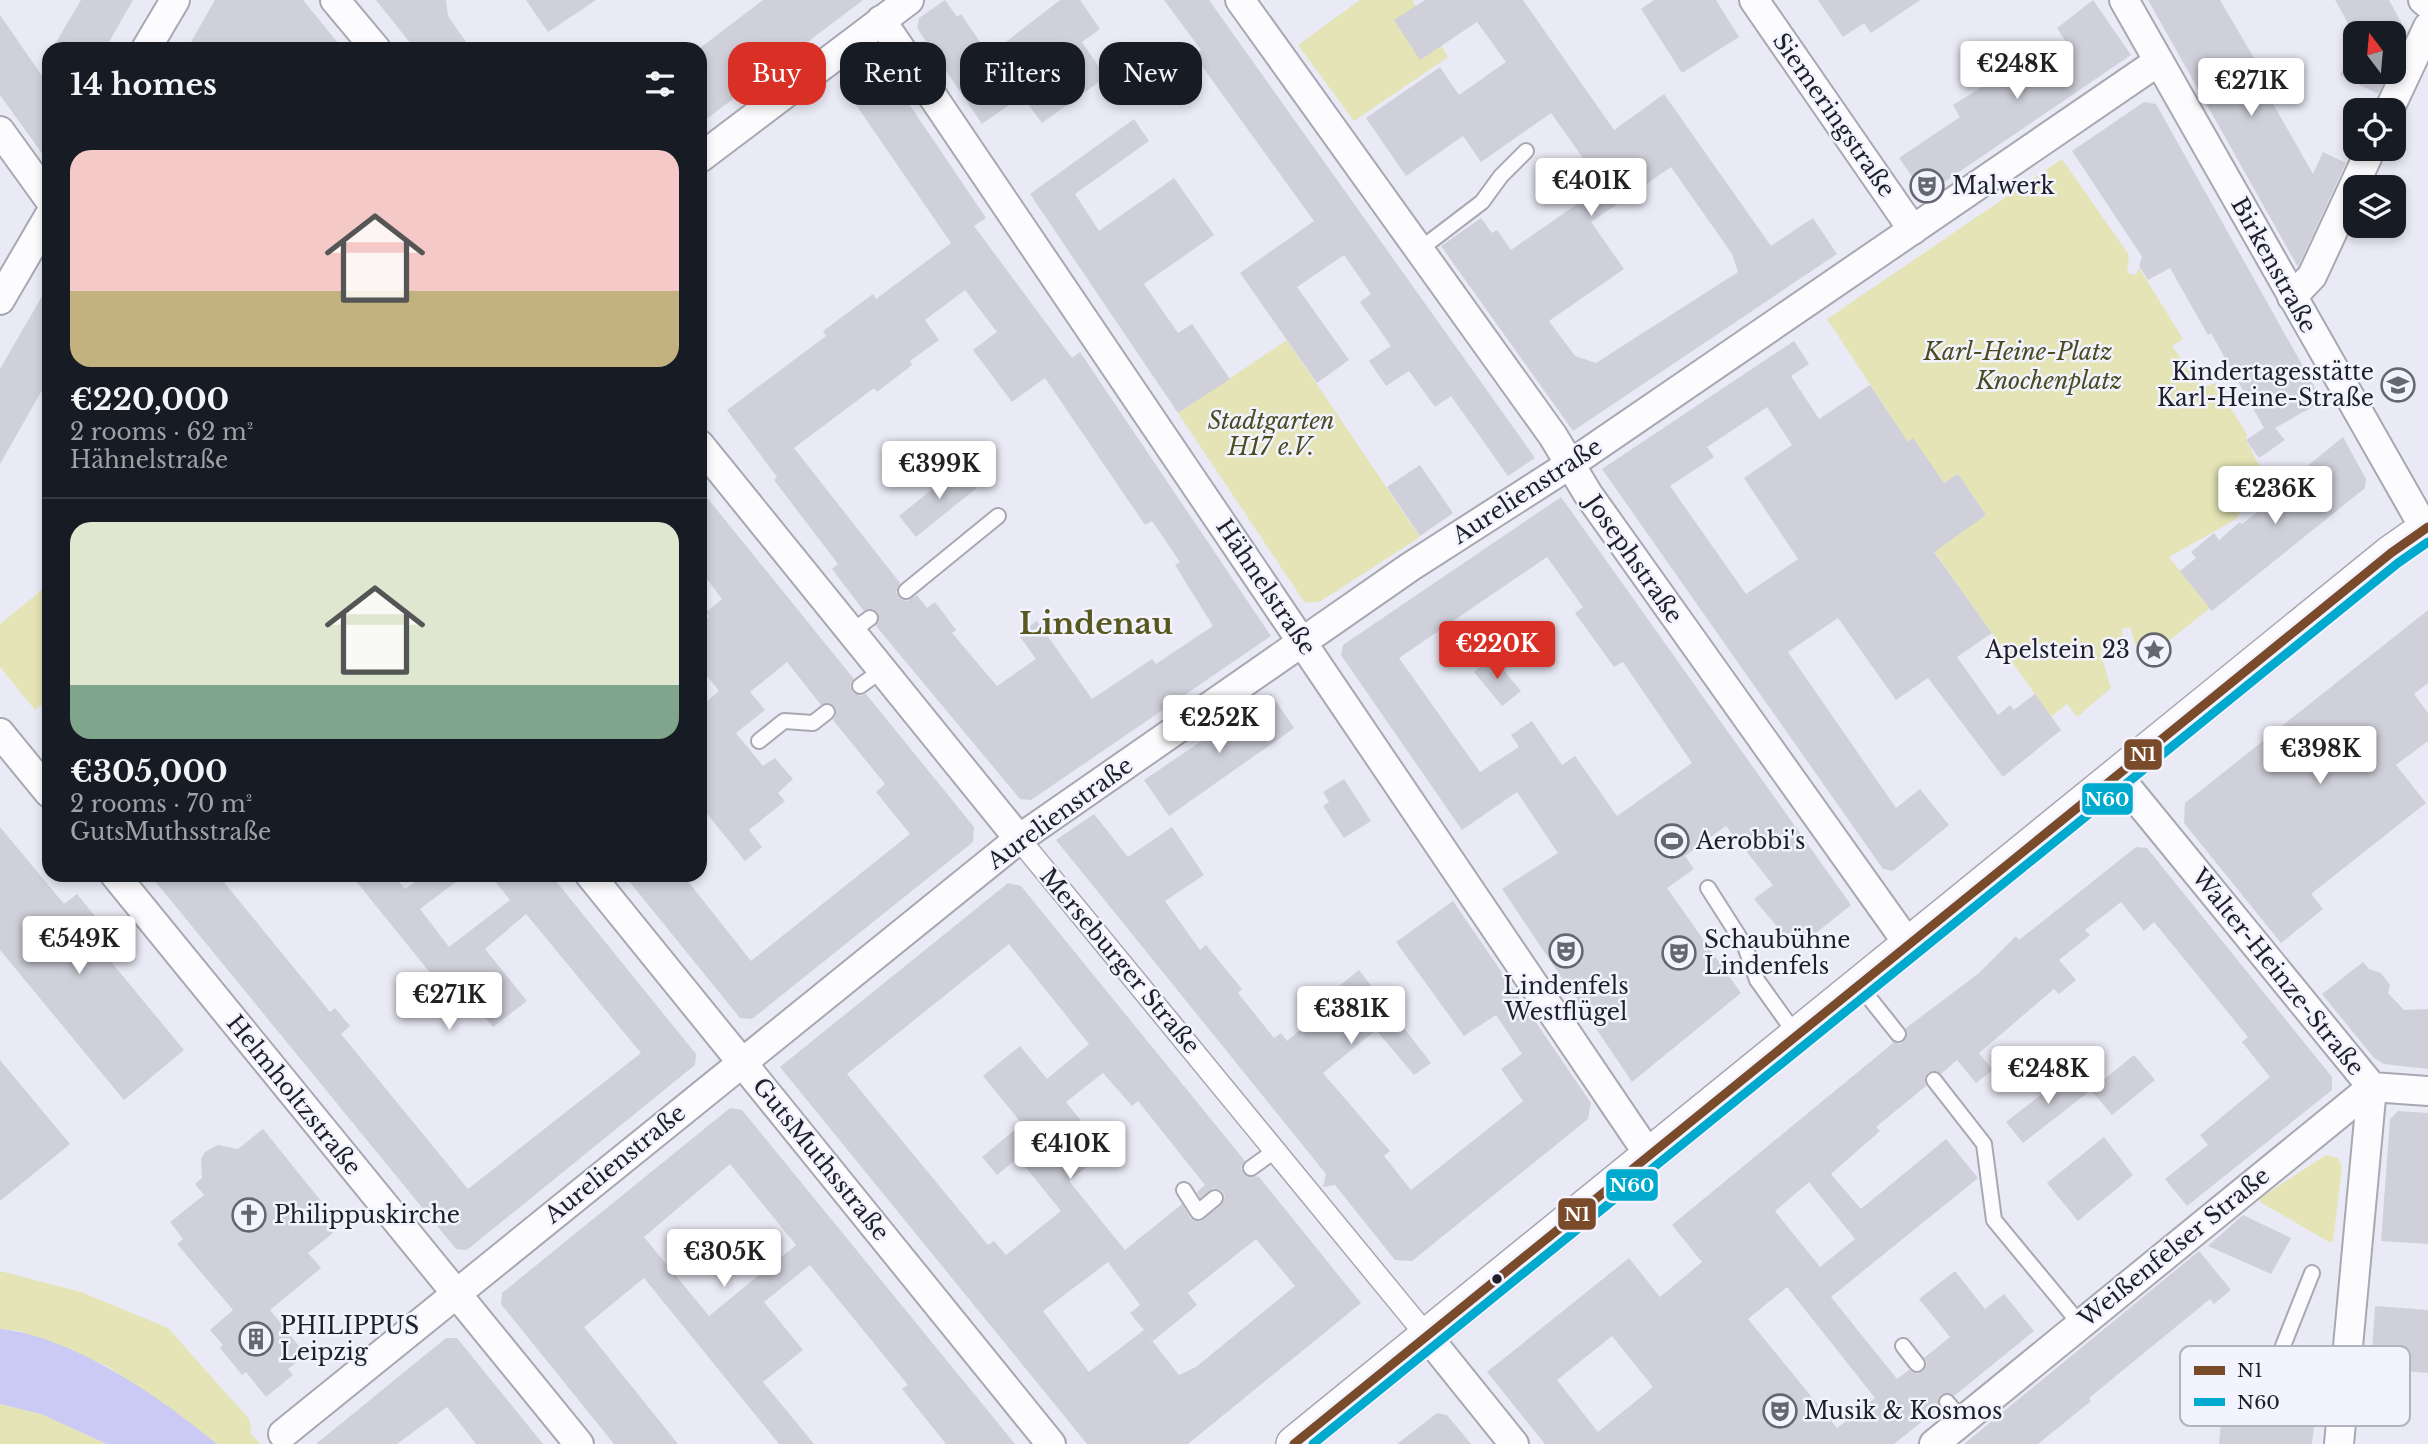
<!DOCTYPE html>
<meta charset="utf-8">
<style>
body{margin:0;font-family:"Libre Baskerville",serif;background:#242831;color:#f1f3f6;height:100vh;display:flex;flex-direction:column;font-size:26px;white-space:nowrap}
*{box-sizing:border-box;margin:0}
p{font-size:23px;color:#9ea1a6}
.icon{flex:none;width:38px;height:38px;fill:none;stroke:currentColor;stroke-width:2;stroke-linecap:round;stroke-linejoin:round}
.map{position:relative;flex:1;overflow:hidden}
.sheet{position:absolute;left:42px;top:42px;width:665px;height:840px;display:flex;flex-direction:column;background:#171b24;border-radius:21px;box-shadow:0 4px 10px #0003}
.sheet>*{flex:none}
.guide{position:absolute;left:728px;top:42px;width:665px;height:63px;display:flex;gap:14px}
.needle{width:46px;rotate:344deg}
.tools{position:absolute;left:2343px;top:21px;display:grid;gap:14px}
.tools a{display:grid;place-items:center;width:63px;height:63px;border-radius:14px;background:#171b24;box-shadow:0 4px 10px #0003;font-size:35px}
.price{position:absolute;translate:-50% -60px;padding:0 16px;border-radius:7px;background:#fff;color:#222;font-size:23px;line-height:46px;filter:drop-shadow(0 2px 4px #0008)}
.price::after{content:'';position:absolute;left:50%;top:42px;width:21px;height:16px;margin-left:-10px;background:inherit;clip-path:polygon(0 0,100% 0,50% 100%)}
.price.selected{background:#d93025;color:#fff}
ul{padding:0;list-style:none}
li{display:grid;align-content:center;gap:14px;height:371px;padding:0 28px}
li+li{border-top:2px solid #363941}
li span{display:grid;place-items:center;height:217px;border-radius:21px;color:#555}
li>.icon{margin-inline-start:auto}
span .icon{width:126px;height:126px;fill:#fffc;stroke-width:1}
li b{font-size:30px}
h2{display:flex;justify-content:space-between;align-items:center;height:84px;padding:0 28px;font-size:30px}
.tag{padding:0 24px;border-radius:21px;background:#171b24;box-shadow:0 4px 10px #0003;font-size:24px;line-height:63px}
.tag.selected{background:#d93025;color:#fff}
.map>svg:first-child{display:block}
.green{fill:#e4e4b6}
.water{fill:#cacaf4}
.building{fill:#d0d0db;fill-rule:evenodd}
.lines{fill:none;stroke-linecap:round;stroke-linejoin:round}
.service-casing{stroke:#a7a8b2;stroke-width:18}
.pedestrian-casing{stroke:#a7a8b2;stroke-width:24}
.minor-casing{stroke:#a7a8b2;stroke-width:32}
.tertiary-casing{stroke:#a7a8b2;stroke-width:38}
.service{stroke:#fcfcfe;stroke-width:14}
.pedestrian{stroke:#fcfcfe;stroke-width:21}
.minor{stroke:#fcfcfe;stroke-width:28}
.tertiary{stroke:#fcfcfe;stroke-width:35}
.bus-1-casing{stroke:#f2f3ff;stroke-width:14}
.bus-2-casing{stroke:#f2f3ff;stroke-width:14}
.bus-1{stroke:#7a4b2a;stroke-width:9}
.bus-2{stroke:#00a9ce;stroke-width:9}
.bus-dot{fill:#1f1f29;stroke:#f2f3ff;stroke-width:2.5}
.labels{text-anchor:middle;stroke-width:5;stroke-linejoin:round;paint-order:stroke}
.street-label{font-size:23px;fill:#1f1f29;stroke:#f2f3ff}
.poi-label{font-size:23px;fill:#1f1f29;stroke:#f2f3ff;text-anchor:start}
.park-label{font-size:23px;font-style:italic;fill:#4b4b20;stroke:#f2f3ff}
.district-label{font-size:30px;font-weight:bold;fill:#58571c;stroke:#f2f3ff}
.key{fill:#f2f3ff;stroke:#b3b3bf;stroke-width:2}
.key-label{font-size:19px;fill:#1f1f29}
.line-badge{stroke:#f2f3ff;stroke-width:2.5}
.badge-label{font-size:19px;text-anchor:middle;font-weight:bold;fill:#fff}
</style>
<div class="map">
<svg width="2428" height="1444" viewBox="0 0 2428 1444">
<rect width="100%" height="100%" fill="#eaeaf6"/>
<path class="green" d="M1360,0H1412L1448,57L1354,121L1298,45Z
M2062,159L2129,255L2127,273L2135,275L2139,268L2183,339L2172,346L2202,388L2215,383L2247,434L2246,440L2263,473L2236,519L2169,557L2210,608L2171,639L2137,649L2130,627L2121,629L2125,645L2100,651L2111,688L2077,717L2067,704L2051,717L1934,551L1986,515L1958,474L1939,486L1913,439L1886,456L1891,416L1827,319Z
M1287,340L1420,537L1321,601L1305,603L1178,413Z
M49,584V699L35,710L0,667V624Z
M2326,1155L2338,1158L2342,1167L2333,1241L2329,1242L2260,1202V1198Z
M0,1271L81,1292L168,1328L250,1420L251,1434L261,1444H217L107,1366L19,1331L0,1329Z
M0,1404L41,1414L107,1444H0Z"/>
<path class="water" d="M0,1329C72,1336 162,1398 217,1444H107L41,1414L0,1404Z"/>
<path class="building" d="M81,0H133L105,49H52Z
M215,0H303L343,49H187Z
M376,0H446L448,16L471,49H415Z
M526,0H596L548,32Z
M763,0H863L700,124V48Z
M945,0L957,17L961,14L989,55L1060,0H1080L1100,29L1082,42L1106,77L1042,123L1022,96L982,124L917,28L919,18Z
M1164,0H1209L1535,458L1508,476L1451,396L1435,407L1409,371L1386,386L1369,361L1391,346L1360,302L1371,294L1344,255L1297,287L1349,360L1317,383L1240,273L1314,221L1194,55L1201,50Z
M1425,0H1523L1614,130L1664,94L1771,246L1813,218L1837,254L1573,431L1441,246L1481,218L1492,233L1497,230L1511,250L1603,186L1551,113L1481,162L1463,136L1406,176L1366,118L1440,67L1459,95L1506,62L1477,22L1420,60L1394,20ZM1671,167L1732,254L1738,272L1596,363L1575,356L1549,321L1624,269L1591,222Z
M1654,0H1716L1739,37L1682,73L1641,9Z
M1818,0H1920L1871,33L1864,23L1843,37Z
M2093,0L2131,55L1931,191L1921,189L1899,158L1960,117L1953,105L2006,72L2019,92L2066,61L2060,51L2068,45L2057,28Z
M2148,0H2220L2261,70L2271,64L2284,86L2268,95L2313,174L2323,152L2346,163L2298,267Z
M2335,0H2389L2407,33L2394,60V33H2356V37Z
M0,15L49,86V163L0,95Z
M2356,43V72H2389L2378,94L2340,75Z
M878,58L986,218L974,226L1072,358L1080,352L1271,636L1031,800L1020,799L876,626L878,613L873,609L864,611L832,569L838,564L774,480L777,477L727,410L826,336L823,331L873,294L876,299L951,243L841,83ZM965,290L997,332L973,350L1012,402L1045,378L1145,525L1152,521L1180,562L1175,565L1213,626L1156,664L1152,659L1092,699L1037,621L1018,634L1036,659L997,686L952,633L956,630L935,602L927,608L917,595L907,601L899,598L896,592L900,583L794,448L874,388L877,392L912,365L910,361L939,340L925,320Z
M2144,102L2156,104L2319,395L2314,399L2316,405L2275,428L2285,440L2259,458L2246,440L2264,428L2211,333L2208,335L2170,268L2148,280L2139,266L2142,257L2137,249L2072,151Z
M1134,119L1149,141L1075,194L1099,231L1174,178L1214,235L1144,284L1178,333L1192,324L1230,379L1178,413L1030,194Z
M49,284V378L0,464V369Z
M1794,341L1809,364L1791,376L1819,419L1870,385L1908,442L1913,438L1944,483L1958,474L1986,515L1934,552L1992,633L1957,657L1998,715L2010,705L2014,710L2035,694L2061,730L2003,777L1928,678L1896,700L1838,618L1788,652L1896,808L1920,789L1949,825L1893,871L1883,869L1602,469ZM1767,407L1792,445L1744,478L1798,559L1746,594L1670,486L1714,457L1707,447Z
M2343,437L2366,479L2365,488L2212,611L2180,571L2196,558L2191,552L2214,533L2219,540L2240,522L2242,524L2297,481L2294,477Z
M962,465L979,486L916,537L899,516Z
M1420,465L1453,513L1420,536L1387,487Z
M700,489L854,679L850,686L853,692L860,696L866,694L974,827L973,842L752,1019L740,1018L624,875H683L751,961L910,834L876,792L885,784L833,720L836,715L835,707L830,703L821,705L787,662L750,692L765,710L736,733L763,766L775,758L793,779L778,793L785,801L749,830L762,847L745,861L700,805V707L719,691L700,667V624L709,617L706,612L722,599L700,570Z
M1561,497L1851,905L1796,949L1754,899L1773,885L1726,826L1685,856L1694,869L1667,888L1741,993L1632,1082L1502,889L1558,853L1517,792L1462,830L1341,655L1343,645ZM1547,557L1583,607L1575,613L1614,667L1623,662L1692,763L1617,816L1575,756L1562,765L1532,721L1511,735L1519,747L1480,772L1399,658Z
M2428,610V683L2414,694L2428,713V741L2396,765L2426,803L2311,894L2323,909L2281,943L2184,823L2185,803Z
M1492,656L1521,691L1502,706L1474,672Z
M1271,694L1294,728L1169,816L1144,780Z
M1344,779L1371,821L1344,838L1323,806L1329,802L1323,792Z
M1094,814L1128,857L1172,827L1204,875L1165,901L1200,950L1206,945L1242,989L1238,993L1274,1038L1281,1033L1287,1041L1322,1011L1317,1004L1359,970L1431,1063L1414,1075L1376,1030L1323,1073L1390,1151L1384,1156L1411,1190L1523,1101L1501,1069L1522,1054L1496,1015L1464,1036L1396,942L1453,901L1591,1103L1588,1119L1412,1261L1395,1260L1335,1185L1323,1187L1326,1174L1056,840Z
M0,827L64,904L77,894L124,952L112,963L184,1050L124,1100L0,950Z
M2136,847L2147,848L2332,1077V1090L2187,1206L2165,1179L2208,1145L2200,1135L2270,1077L2242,1042L2248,1037L2154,922L2144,931L2121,902L2085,930L2090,935L2059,960L2076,980L2059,994L2054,989L1979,1053L1993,1070L1976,1083L1957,1060L1941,1074L1929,1072L1925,1077L1926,1086L1876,1127L1880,1131L1831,1174L1861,1209L1946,1139L1978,1178L1831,1297L1897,1379L1909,1370L1918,1374L1923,1371L1927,1363L1924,1358L1950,1337L1919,1299L1955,1271L1985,1309L2004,1294L2034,1331L1954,1396L1941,1394L1938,1399L1939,1408L1894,1444H1545L1487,1372L1629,1258L1660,1297L1702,1262L1672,1225L1870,1062L1893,1043L1891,1040L1899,1044L1904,1041L1906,1028L1979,973L2016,936L2019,940ZM1809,1182L1855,1239L1820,1267L1775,1211ZM1787,1287L1875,1398L1837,1428L1748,1319ZM1612,1336L1653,1387L1598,1432L1557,1380Z
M150,875H218L330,1012L335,1008L350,1026L341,1034L468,1189L641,1053L526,914L485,949L527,1001L493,1027L451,976L440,985L351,875H393L405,889L425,875H465L420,909L449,947L510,900L490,875H551L696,1054L695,1065L467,1250L456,1249Z
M1008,883L1021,886L1245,1161L1241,1168L1244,1174L1259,1177L1361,1303L1188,1444H1087L780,1067ZM1009,944L1089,1044L1047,1079L1020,1046L983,1076L1022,1124L982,1157L997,1175L1018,1158L1061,1211L1006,1255L994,1241L988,1245L847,1074ZM1103,1073L1132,1106L1138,1101L1205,1185L1197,1192L1200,1198L1214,1188L1222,1191L1225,1197L1221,1205L1200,1221L1190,1218L1182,1204L1125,1250L1069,1181L1106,1152L1066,1102ZM1256,1239L1295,1286L1196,1367L1179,1375L1146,1333L1153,1341L1197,1305L1188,1293ZM1108,1262L1140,1305L1130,1313L1144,1330L1089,1372L1043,1311Z
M2363,962L2369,969L2381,973L2390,985L2388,993L2404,1010L2428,1009V1069L2384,1064L2374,1058L2322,994Z
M2134,1055L2155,1080L2112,1115L2091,1090Z
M0,1060L70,1144L0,1201Z
M2074,1069L2091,1090L2023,1143L2006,1122Z
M730,1108L742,1110L1015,1444H946L902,1389L908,1385L810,1265L764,1302L803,1350L763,1382L814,1444H779L644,1278L584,1327L678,1444H614L501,1304L502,1293ZM730,1164L796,1245L709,1316L644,1237Z
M2398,1111L2428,1113V1244L2381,1241L2390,1119Z
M263,1129L321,1201L312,1208L333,1233L308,1253L321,1268L270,1310L306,1355L288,1369L293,1375L266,1397L246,1372L242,1375L220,1348L223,1345L210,1330L233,1310L177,1244L183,1239L170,1222L204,1195L195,1184L202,1178L201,1159L205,1152L218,1145L238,1149Z
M2104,1137L2133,1175L2078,1221L2047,1183Z
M2243,1215L2291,1238L2271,1274L2208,1246Z
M2199,1251L2231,1290L2214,1304L2210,1299L2089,1398L2091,1401L2038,1444H1964Z
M2375,1306L2428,1310V1373L2371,1368Z
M446,1338H457L543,1444H476L447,1407L397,1444H316Z
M2253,1402L2316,1407L2312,1444H2219L2221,1421L2249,1423Z
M1437,1413L1447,1415L1471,1444H1397Z"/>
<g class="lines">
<defs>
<path id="service" d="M1419,250L1482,202L1501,176L1526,151
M906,591L998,516
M851,632L870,618
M860,686L882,670
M759,741L784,721L813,723L827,712
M1708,888L1745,946L1757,980L1797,1036
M1859,985L1898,1034
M1934,1080L1984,1144L1994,1220L2080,1324
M1251,1168L1276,1150
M1184,1190L1198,1212L1215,1198
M2312,1273L2281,1351L2285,1355L2346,1359
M1903,1346L1917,1364
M1947,1402L1963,1421"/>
<path id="pedestrian" d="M1019,839L1427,1336"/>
<path id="minor" d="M335,0L376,49
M1240,0L1553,436L1588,494L1909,945
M1754,0L1913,230
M2124,0L2425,529
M2423,0L2428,4
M881,20L1649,1155
M146,49L175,0
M2389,110L2428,27
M0,131L49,199
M700,158L909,0
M2292,297L2312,276L2371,149
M0,300L49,216
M700,445L1019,839
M0,733L49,793
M2117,775L2372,1087L2339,1444
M115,875L579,1444
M590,875L1051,1444
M1427,1336L1514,1444
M283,1434L1019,839L1410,567L1569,465L2159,61
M1934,1444L2372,1087L2428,1091"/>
<path id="tertiary" d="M1294,1444L2391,553L2428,527"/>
</defs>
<use href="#service" class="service-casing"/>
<use href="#pedestrian" class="pedestrian-casing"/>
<use href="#minor" class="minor-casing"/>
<use href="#tertiary" class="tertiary-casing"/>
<use href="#service" class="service"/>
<use href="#pedestrian" class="pedestrian"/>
<use href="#minor" class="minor"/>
<use href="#tertiary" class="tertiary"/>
<defs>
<path id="bus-1" d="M1294,1444L2391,553L2428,527"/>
<path id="bus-2" d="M1313,1444L2398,563L2428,542"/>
</defs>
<use href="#bus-1" class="bus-1-casing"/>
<use href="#bus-2" class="bus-2-casing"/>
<use href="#bus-1" class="bus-1"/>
<use href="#bus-2" class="bus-2"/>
</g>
<defs>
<symbol id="theatre-ring" viewBox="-11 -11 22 22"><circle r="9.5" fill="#f2f3ff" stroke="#666671" stroke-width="1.5"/><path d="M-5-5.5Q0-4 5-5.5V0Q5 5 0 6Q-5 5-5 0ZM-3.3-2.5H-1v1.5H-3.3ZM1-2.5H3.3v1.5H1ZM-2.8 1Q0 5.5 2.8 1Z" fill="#666671"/></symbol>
<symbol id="school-ring" viewBox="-11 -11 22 22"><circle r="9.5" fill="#f2f3ff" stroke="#666671" stroke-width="1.5"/><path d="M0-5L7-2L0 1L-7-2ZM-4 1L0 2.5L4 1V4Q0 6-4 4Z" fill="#666671"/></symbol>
<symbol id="sight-ring" viewBox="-11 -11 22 22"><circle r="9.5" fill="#f2f3ff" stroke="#666671" stroke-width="1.5"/><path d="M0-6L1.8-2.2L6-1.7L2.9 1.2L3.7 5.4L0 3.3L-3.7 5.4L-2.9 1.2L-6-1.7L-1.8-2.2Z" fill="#666671"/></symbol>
<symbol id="stadium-ring" viewBox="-11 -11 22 22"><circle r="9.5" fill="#f2f3ff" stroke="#666671" stroke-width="1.5"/><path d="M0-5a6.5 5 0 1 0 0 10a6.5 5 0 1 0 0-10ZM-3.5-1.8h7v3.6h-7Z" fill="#666671"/></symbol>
<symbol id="church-ring" viewBox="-11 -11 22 22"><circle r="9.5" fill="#f2f3ff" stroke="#666671" stroke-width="1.5"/><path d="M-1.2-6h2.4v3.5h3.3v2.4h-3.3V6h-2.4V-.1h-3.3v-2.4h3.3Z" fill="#666671"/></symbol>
<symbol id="building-ring" viewBox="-11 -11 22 22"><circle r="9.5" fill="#f2f3ff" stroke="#666671" stroke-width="1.5"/><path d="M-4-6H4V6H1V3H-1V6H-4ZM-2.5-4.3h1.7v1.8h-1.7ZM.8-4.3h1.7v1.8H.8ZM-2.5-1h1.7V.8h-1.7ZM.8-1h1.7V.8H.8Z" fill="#666671"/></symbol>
</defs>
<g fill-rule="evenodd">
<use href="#theatre-ring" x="1908" y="167" width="38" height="38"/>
<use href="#school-ring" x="2379" y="366" width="38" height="38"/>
<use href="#sight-ring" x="2135" y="631" width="38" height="38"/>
<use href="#stadium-ring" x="1653" y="822" width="38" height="38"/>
<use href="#theatre-ring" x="1547" y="932" width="38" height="38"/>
<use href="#theatre-ring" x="1660" y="934" width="38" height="38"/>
<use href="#church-ring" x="230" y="1196" width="38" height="38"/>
<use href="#building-ring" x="237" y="1320" width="38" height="38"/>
<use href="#theatre-ring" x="1761" y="1392" width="38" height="38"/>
</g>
<circle class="bus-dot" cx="1497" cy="1279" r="6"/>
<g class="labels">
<g class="street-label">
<text transform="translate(1834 115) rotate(55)" y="8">Siemeringstraße</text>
<text transform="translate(2274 265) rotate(61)" y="8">Birkenstraße</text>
<text transform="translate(1527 491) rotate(-33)" y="8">Aurelienstraße</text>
<text transform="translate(1634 559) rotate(55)" y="8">Josephstraße</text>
<text transform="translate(1266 587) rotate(56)" y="8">Hähnelstraße</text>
<text transform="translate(1060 813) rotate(-36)" y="8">Aurelienstraße</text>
<text transform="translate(1120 961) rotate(50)" y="8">Merseburger Straße</text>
<text transform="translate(2278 972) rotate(51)" y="8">Walter-Heinze-Straße</text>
<text transform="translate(294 1095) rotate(51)" y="8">Helmholtzstraße</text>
<text transform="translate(821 1159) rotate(51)" y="8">GutsMuthsstraße</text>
<text transform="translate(615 1164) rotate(-39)" y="8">Aurelienstraße</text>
<text transform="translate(2174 1247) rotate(-39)" y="8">Weißenfelser Straße</text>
</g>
<g class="poi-label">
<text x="1952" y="194">Malwerk</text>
<text x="2374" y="380" text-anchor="end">Kindertagesstätte<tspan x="2374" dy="26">Karl-Heine-Straße</tspan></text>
<text x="2130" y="658" text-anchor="end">Apelstein 23</text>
<text x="1696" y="849">Aerobbi's</text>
<text x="1704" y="948">Schaubühne<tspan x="1704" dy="26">Lindenfels</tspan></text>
<text x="1566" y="994" text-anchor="middle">Lindenfels<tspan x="1566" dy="26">Westflügel</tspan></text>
<text x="274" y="1223">Philippuskirche</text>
<text x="280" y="1334">PHILIPPUS<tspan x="280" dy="26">Leipzig</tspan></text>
<text x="1804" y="1419">Musik &amp; Kosmos</text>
</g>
<g class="park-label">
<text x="2018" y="360">Karl-Heine-Platz</text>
<text x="2049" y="389">Knochenplatz</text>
<text x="1271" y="429">Stadtgarten<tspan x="1271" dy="26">H17 e.V.</tspan></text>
</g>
<g class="district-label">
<text x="1096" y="634">Lindenau</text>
</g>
</g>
<rect x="2180" y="1346" width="230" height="80" rx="10" class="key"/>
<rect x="2194" y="1366" width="31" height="9" fill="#7a4b2a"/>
<rect x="2194" y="1398" width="31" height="8" fill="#00a9ce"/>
<g class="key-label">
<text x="2237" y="1377">N1</text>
<text x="2237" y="1409">N60</text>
</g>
<g class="line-badge">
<rect x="2123" y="738" width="40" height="33" rx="7" fill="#7a4b2a"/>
<rect x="2081" y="782" width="53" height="34" rx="7" fill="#00a9ce"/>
<rect x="1605" y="1168" width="54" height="34" rx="7" fill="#00a9ce"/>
<rect x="1557" y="1197" width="40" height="34" rx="7" fill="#7a4b2a"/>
</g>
<g class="badge-label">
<text x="2143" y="761">N1</text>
<text x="2107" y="806">N60</text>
<text x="1632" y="1192">N60</text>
<text x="1577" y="1221">N1</text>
</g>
</svg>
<div class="tools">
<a><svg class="needle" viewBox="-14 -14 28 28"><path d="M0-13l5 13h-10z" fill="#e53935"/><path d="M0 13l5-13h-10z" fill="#9ea1a6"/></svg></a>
<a><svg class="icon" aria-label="locate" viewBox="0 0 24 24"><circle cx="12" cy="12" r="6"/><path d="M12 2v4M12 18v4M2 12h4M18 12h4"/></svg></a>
<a><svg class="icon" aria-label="layers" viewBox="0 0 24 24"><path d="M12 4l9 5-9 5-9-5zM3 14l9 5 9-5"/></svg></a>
</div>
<b class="price" style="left:2017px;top:101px">€248K</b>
<b class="price" style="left:2251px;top:118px">€271K</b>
<b class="price" style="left:1591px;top:218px">€401K</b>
<b class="price" style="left:939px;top:501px">€399K</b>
<b class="price" style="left:2275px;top:526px">€236K</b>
<b class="price selected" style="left:1497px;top:681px">€220K</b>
<b class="price" style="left:1219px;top:755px">€252K</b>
<b class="price" style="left:2320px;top:786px">€398K</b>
<b class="price" style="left:79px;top:976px">€549K</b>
<b class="price" style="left:449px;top:1032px">€271K</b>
<b class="price" style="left:1351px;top:1046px">€381K</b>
<b class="price" style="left:2048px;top:1106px">€248K</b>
<b class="price" style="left:1070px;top:1181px">€410K</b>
<b class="price" style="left:724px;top:1289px">€305K</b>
<div class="guide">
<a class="tag selected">Buy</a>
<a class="tag">Rent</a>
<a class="tag">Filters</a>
<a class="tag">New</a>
</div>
<section class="sheet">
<h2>14 homes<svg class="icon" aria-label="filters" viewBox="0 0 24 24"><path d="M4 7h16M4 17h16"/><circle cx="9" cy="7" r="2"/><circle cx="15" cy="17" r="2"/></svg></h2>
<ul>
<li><span style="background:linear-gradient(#f6c9c9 65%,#c2b280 0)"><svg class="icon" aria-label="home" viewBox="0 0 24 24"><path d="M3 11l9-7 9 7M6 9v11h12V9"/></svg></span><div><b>€220,000</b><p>2 rooms · 62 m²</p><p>Hähnelstraße</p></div></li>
<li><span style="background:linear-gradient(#dfe7d0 75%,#7fa58c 0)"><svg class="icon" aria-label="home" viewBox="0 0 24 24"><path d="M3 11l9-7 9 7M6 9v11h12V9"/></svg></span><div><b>€305,000</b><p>2 rooms · 70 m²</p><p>GutsMuthsstraße</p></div></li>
</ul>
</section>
</div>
